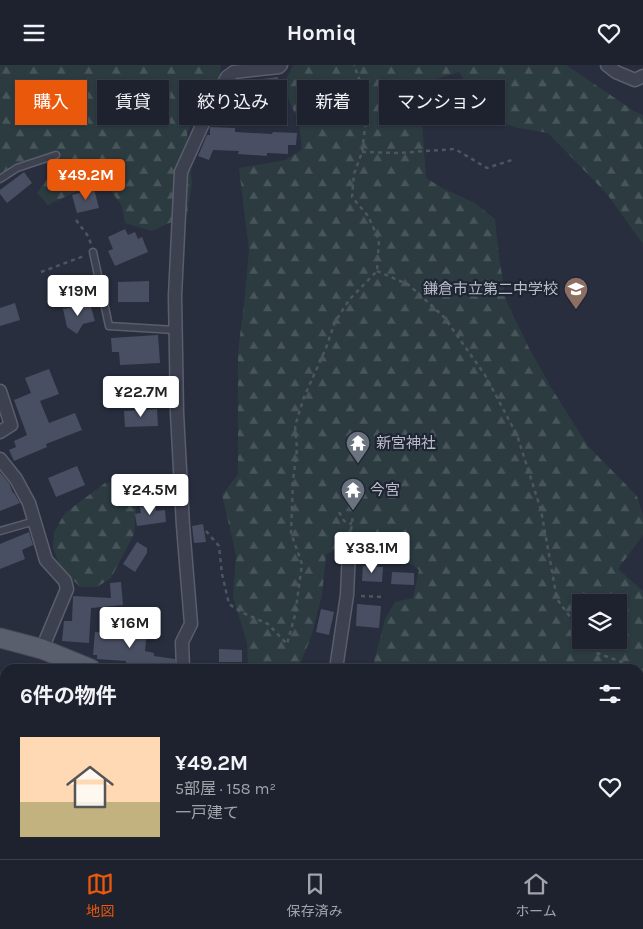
<!DOCTYPE html>
<html lang="ja">
<meta charset="utf-8">
<style>
body{margin:0;font-family:Karla,"Noto Sans JP",sans-serif;background:#262a36;color:#f1f3f6;height:100vh;display:flex;flex-direction:column;font-size:19px;white-space:nowrap}
*{box-sizing:border-box;margin:0}
p{font-size:16px;color:#a1a4aa}
.icon{flex:none;width:28px;height:28px;fill:none;stroke:currentColor;stroke-width:2;stroke-linecap:round;stroke-linejoin:round}
.map{position:relative;flex:1;overflow:hidden}
.sheet{position:absolute;left:0px;top:599px;width:644px;height:196px;display:flex;flex-direction:column;background:#1e222e;border-radius:15px 15px 0 0;box-shadow:0 1px 4px #0004,0 0 0 1px #3c3f4a}
.sheet>*{flex:none}
.hud{position:absolute;left:15px;top:15px;width:614px;height:45px;display:flex;gap:10px}
.buttons{position:absolute;left:572px;top:529px;display:grid;gap:10px}
.buttons a{display:grid;place-items:center;width:55px;height:55px;border-radius:0px;background:#1e222e;box-shadow:0 1px 4px #0004,0 0 0 1px #3c3f4a;font-size:25px}
.price{position:absolute;translate:-50% -42px;padding:0 11px;border-radius:5px;background:#fff;color:#222;font-size:16px;line-height:32px;filter:drop-shadow(0 1px 2px #0008)}
.price::after{content:'';position:absolute;left:50%;top:30px;width:15px;height:11px;margin-left:-8px;background:inherit;clip-path:polygon(0 0,100% 0,50% 100%)}
.price.on{background:#ea580c;color:#fff}
ul{padding:0;list-style:none}
li{display:flex;align-items:center;gap:15px;height:125px;padding:0 20px}
li span{display:grid;place-items:center;flex:none;width:140px;height:100px;border-radius:0px;color:#555}
li>.icon{margin-inline-start:auto}
span .icon{width:60px;height:60px;fill:#fffc;stroke-width:1}
li b{font-size:21px}
h2{display:flex;justify-content:space-between;align-items:center;height:60px;padding:0 20px;font-size:21px}
.tag{padding:0 18px;border-radius:0px;background:#1e222e;box-shadow:0 1px 4px #0004,0 0 0 1px #3c3f4a;font-size:18px;line-height:45px}
.tag.on{background:#ea580c;color:#fff}
header{display:flex;justify-content:space-between;align-items:center;height:65px;padding:0 20px;background:#1e222e;font-size:22px;font-weight:700}
.dock{display:flex;justify-content:space-around;align-items:center;height:70px;border-top:1px solid #3c3f4a;background:#1e222e;font-size:14px;color:#a1a4aa}
.dock a{display:grid;justify-items:center;gap:2px}
.dock .on{color:#ea580c}
.map>svg:first-child{display:block}
.forest{fill:url(#forest-firs);fill-rule:evenodd}
.building{fill:#494f62}
.lines{fill:none;stroke-linecap:round;stroke-linejoin:round}
.service-casing{stroke:#5a5e6c;stroke-width:9}
.minor-casing{stroke:#5a5e6c;stroke-width:15}
.primary-casing{stroke:#454958;stroke-width:21}
.path{stroke:#4a585e;stroke-width:2.5;stroke-dasharray:4 4;stroke-linecap:butt}
.service{stroke:#3c404f;stroke-width:6}
.minor{stroke:#3c404f;stroke-width:12}
.primary{stroke:#5a5f6e;stroke-width:19}
.tree{fill:#506863}
.labels{text-anchor:middle;stroke-width:4.5;stroke-linejoin:round;paint-order:stroke}
.poi-label{font-size:15px;fill:#b8bcc9;stroke:#202534;text-anchor:start}
</style>
<header><svg class="icon" aria-label="menu" viewBox="0 0 24 24"><path d="M4 6h16M4 12h16M4 18h16"/></svg>Homiq<svg class="icon" aria-label="heart" viewBox="0 0 24 24"><path d="M12 20l-8-8c-3-5 5-10 8-4 3-6 11-1 8 4z"/></svg></header>
<div class="map">
<svg width="643" height="794" viewBox="0 0 643 794">
<defs>
<pattern id="forest-firs" width="22" height="20" patternUnits="userSpaceOnUse" patternTransform="scale(1.25)"><rect width="22" height="20" fill="#2b3b40"/><path d="M5 1l3.5 6h-7zM16 11l3.5 6h-7z" fill="#48555a"/></pattern>
</defs>
<rect width="100%" height="100%" fill="#282e3e"/>
<path class="forest" d="M0,0H221L219,14L187,68L192,118L187,150L152,166L125,158L122,141L106,119L86,122L48,140L37,128L54,104L36,92L13,110L0,114Z
M293,0H566L634,46L643,50V179L607,129L548,68L518,63L487,53L459,7L425,17L421,43L426,113L444,124L475,138L495,154L499,192L506,235L529,283L552,324L588,381L637,431L643,450V470L618,504L643,526V662L639,653V604H381L373,601L385,554L395,537L413,533L419,505L413,500L380,491L369,480H343L326,490L322,530L311,572L298,604H248L247,578L233,532L236,490L222,430L238,409V287L245,231L249,185L239,103L285,95L302,85L299,58L283,21ZM581,538H619V575H581Z
M120,416L132,421L137,434L134,469L111,513L97,522H80L60,502L53,483L54,467L65,448L105,418Z
M0,626L5,627V790H135V794H0Z
M299,790H581V794H298Z"/>
<path class="building" d="M278,12L279,27L248,31L247,39L230,36L234,17L254,20V15Z
M210,62L235,63V67L272,69L273,67L297,68L296,80H288V89L267,88V91L238,89L239,86L213,85L209,95L198,91L207,70H210Z
M24,107L32,118L7,138L0,129V125Z
M94,124L99,143L77,148L72,130Z
M125,164L128,170L135,167L138,174L142,172L148,187L115,201L108,186L113,184L108,172Z
M149,216V237H118V217Z
M15,238L20,255L0,261V243Z
M90,239L95,256L83,259L77,269L67,262L63,244Z
M158,270L160,298L120,300L119,287H112L111,273Z
M49,304L59,329L40,336L49,358L75,348L82,365L46,379L47,382L14,396L9,385L16,382L14,376L27,370L14,335L31,328L25,313Z
M157,344L158,361L125,362L124,346Z
M77,401L85,420L56,432L48,413Z
M0,407L9,418L13,428H14L20,438L0,446Z
M155,439L156,446L165,445L166,457L137,461L135,449L141,448L140,442Z
M203,459L206,477L194,478L192,461Z
M29,467L33,480L22,485L25,494L0,504V479Z
M137,477L147,483V488L135,507L123,499Z
M363,501L383,502L382,517L362,516Z
M392,507L414,508V520L391,519Z
M121,517L123,540L91,543L89,578L62,576L64,556H72L73,531L111,533L110,518Z
M357,539L381,541L379,563L356,561Z
M321,544L334,547L329,570L316,567Z
M134,556L148,557L145,586L154,588V591L175,594V604H135L136,599L126,598V596L97,594V590H93L95,567L132,570Z
M219,584L242,585V597H219Z"/>
<g class="lines">
<defs>
<path id="service" d="M0,114L17,103L56,90
M93,187L109,261L175,265
M0,466L35,456
M303,790L304,794"/>
<path id="minor" d="M607,0L616,7L635,15L643,11
M0,326L11,360L0,367
M0,394L16,414L29,438L46,495L65,516L67,524L42,584
M183,604L182,577L191,559L183,461L177,348L175,231L181,107L209,45L227,12L234,7L279,2L281,0
M336,604L347,530L349,485
M639,729L643,738"/>
<path id="primary" d="M0,573L42,584L91,604
M192,790V794"/>
</defs>
<use href="#service" class="service-casing"/>
<use href="#minor" class="minor-casing"/>
<use href="#primary" class="primary-casing"/>
<path class="path" d="M222,47L245,51
M362,87L398,88L455,84L487,103L515,94
M76,155L88,171L91,179
M377,206L409,220L444,252L485,310L517,370L541,445L557,534L581,567
M41,207L84,191
M339,447L344,456L352,459
M206,466L219,481L222,509L229,539L241,547L268,559L287,579L295,550L302,499L291,468L293,415L297,384L295,361L304,332L326,283L335,257L349,235L377,206L379,175L368,151L352,132L354,109L362,87L368,38L354,0
M350,473L353,450
M361,531L385,532
M587,575L597,588L643,605"/>
<use href="#service" class="service"/>
<use href="#minor" class="minor"/>
<use href="#primary" class="primary"/>
</g>
<circle class="tree" cx="357" cy="480" r="5.5"/>
<defs>
<symbol id="school-pin" viewBox="-11 -11 22 30"><path d="M0 17L-7.5 6A9.5 9.5 0 1 1 7.5 6Z" fill="#8d6e63" stroke="#202534"/><path d="M0-5L7-2L0 1L-7-2ZM-4 1L0 2.5L4 1V4Q0 6-4 4Z" fill="#fff"/></symbol>
<symbol id="temple-pin" viewBox="-11 -11 22 30"><path d="M0 17L-7.5 6A9.5 9.5 0 1 1 7.5 6Z" fill="#6b7280" stroke="#202534"/><path d="M0-6L5-2H3V0L6.5 2.5H4V6H1.5V3h-3V6H-4V2.5H-6.5L-3 0V-2H-5Z" fill="#fff"/></symbol>
</defs>
<g fill-rule="evenodd">
<use href="#school-pin" x="562" y="210" width="28" height="38"/>
<use href="#temple-pin" x="344" y="364" width="28" height="38"/>
<use href="#temple-pin" x="339" y="411" width="28" height="38"/>
</g>
<g class="labels">
<g class="poi-label">
<text x="558" y="229" text-anchor="end">鎌倉市立第二中学校</text>
<text x="376" y="383">新宮神社</text>
<text x="370" y="430">今宮</text>
</g>
</g>
</svg>
<div class="buttons">
<a><svg class="icon" aria-label="layers" viewBox="0 0 24 24"><path d="M12 4l9 5-9 5-9-5zM3 14l9 5 9-5"/></svg></a>
</div>
<b class="price on" style="left:86px;top:136px">¥49.2M</b>
<b class="price" style="left:78px;top:252px">¥19M</b>
<b class="price" style="left:141px;top:353px">¥22.7M</b>
<b class="price" style="left:150px;top:451px">¥24.5M</b>
<b class="price" style="left:372px;top:509px">¥38.1M</b>
<b class="price" style="left:130px;top:584px">¥16M</b>
<div class="hud">
<a class="tag on">購入</a>
<a class="tag">賃貸</a>
<a class="tag">絞り込み</a>
<a class="tag">新着</a>
<a class="tag">マンション</a>
</div>
<section class="sheet">
<h2>6件の物件<svg class="icon" aria-label="filters" viewBox="0 0 24 24"><path d="M4 7h16M4 17h16"/><circle cx="9" cy="7" r="2"/><circle cx="15" cy="17" r="2"/></svg></h2>
<ul>
<li><span style="background:linear-gradient(#ffd9b3 65%,#c2b280 0)"><svg class="icon" aria-label="home" viewBox="0 0 24 24"><path d="M3 11l9-7 9 7M6 9v11h12V9"/></svg></span><div><b>¥49.2M</b><p>5部屋 · 158 m²</p><p>一戸建て</p></div><svg class="icon" aria-label="heart" viewBox="0 0 24 24"><path d="M12 20l-8-8c-3-5 5-10 8-4 3-6 11-1 8 4z"/></svg></li>
</ul>
</section>
</div>
<nav class="dock">
<a class="on"><svg class="icon" aria-label="map" viewBox="0 0 24 24"><path d="M3 6l6-2 6 2 6-2v14l-6 2-6-2-6 2zM9 4v14M15 6v14"/></svg>地図</a>
<a><svg class="icon" aria-label="saved" viewBox="0 0 24 24"><path d="M7 4h10v16l-5-4-5 4z"/></svg>保存済み</a>
<a><svg class="icon" aria-label="home" viewBox="0 0 24 24"><path d="M3 11l9-7 9 7M6 9v11h12V9"/></svg>ホーム</a>
</nav>
